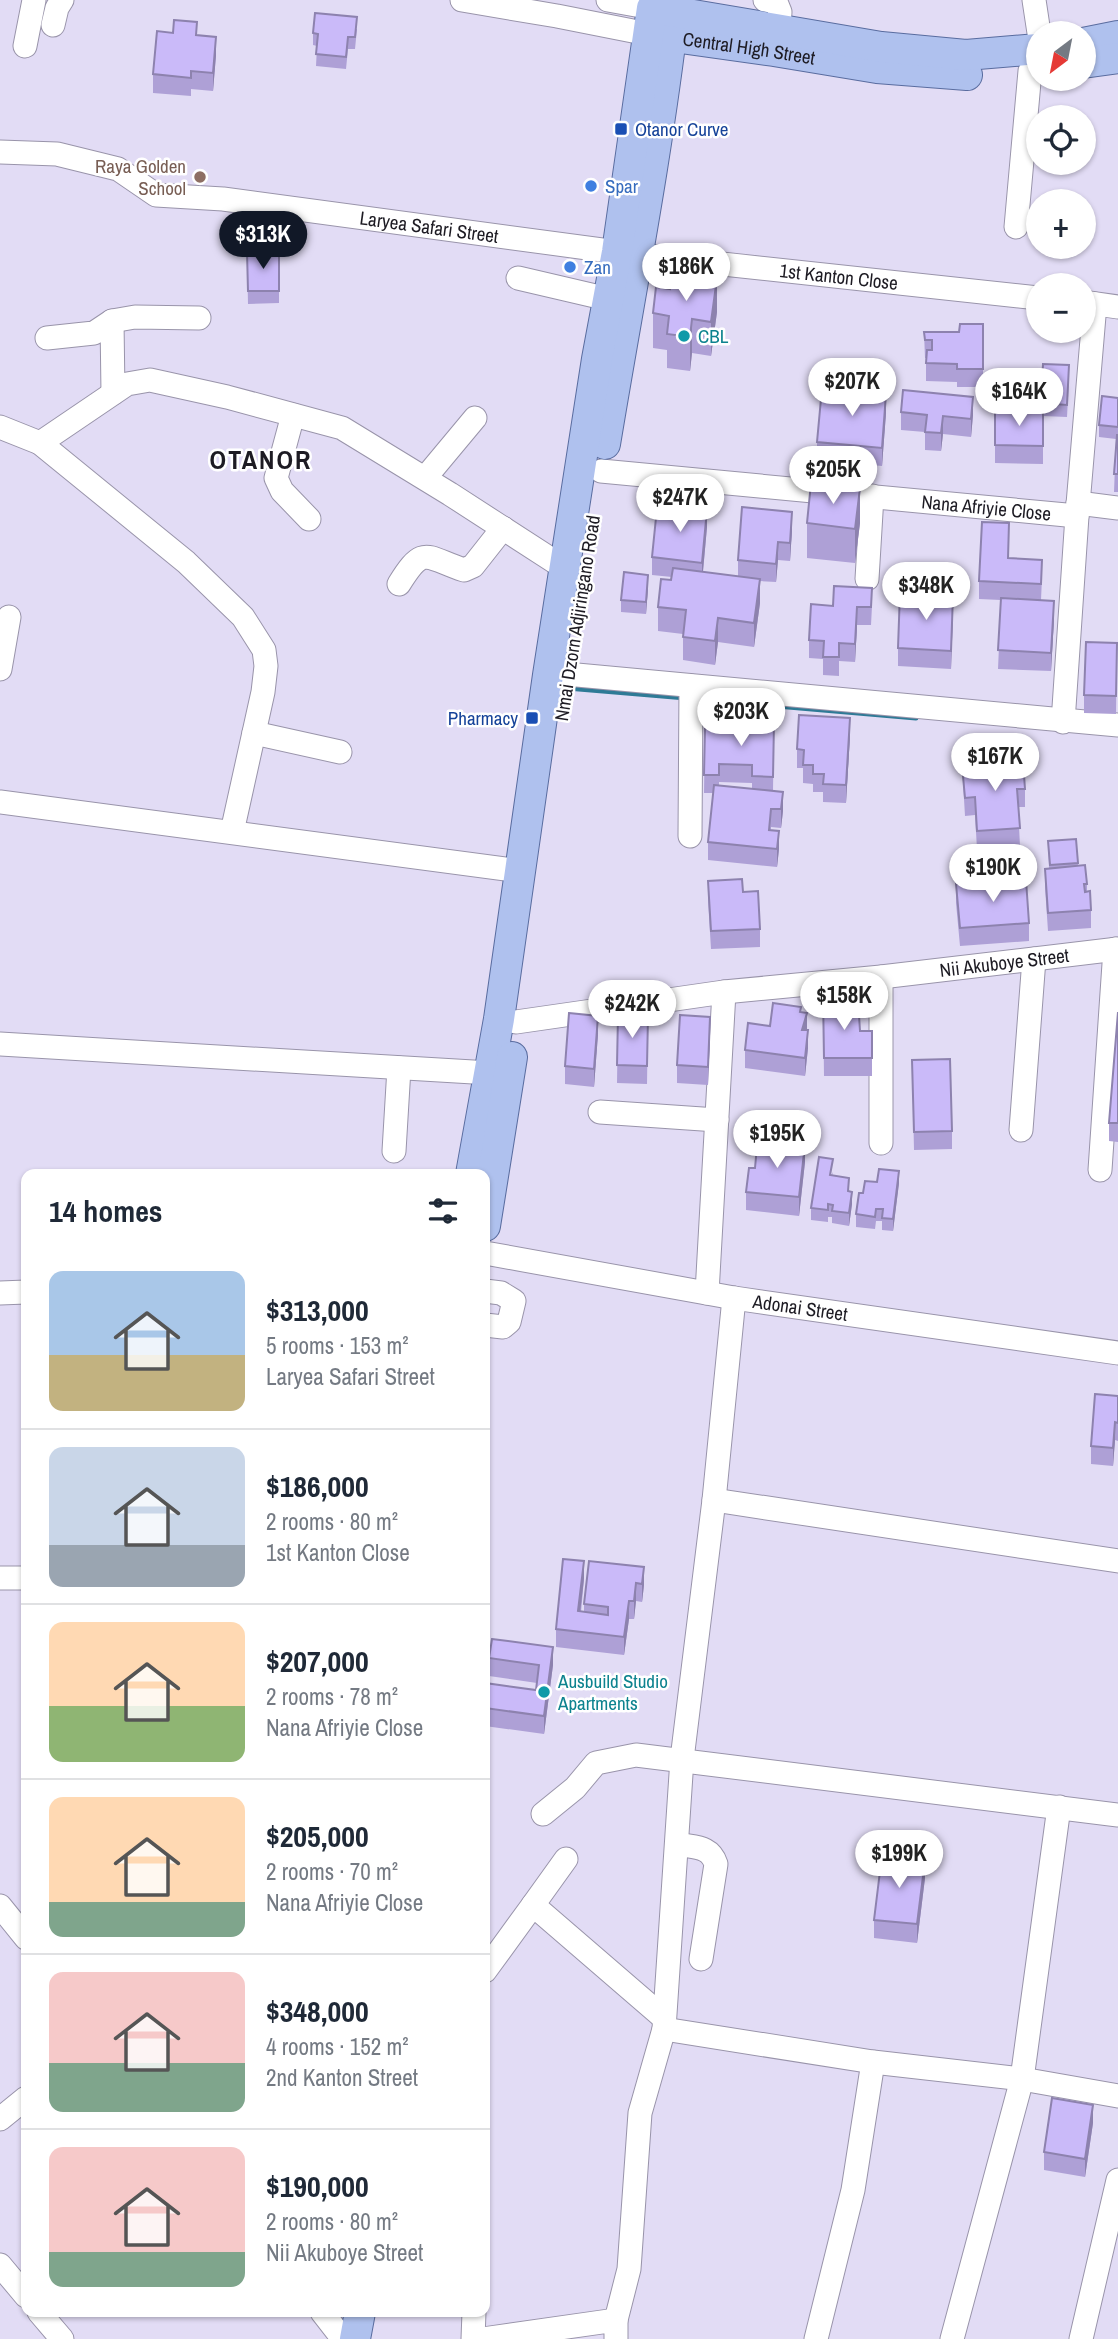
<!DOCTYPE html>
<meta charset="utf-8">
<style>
body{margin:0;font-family:"Archivo Narrow",sans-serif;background:#f6f6f7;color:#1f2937;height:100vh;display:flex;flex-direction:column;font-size:26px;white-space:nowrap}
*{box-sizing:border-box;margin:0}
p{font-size:23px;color:#747a83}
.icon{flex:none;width:38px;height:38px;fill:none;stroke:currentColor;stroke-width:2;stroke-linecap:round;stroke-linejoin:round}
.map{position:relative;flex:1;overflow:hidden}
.panel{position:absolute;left:21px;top:1169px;width:469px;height:1148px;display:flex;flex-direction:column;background:#fff;border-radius:14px;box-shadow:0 2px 5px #0004}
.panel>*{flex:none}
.needle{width:46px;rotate:212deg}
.buttons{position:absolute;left:1026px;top:21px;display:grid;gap:14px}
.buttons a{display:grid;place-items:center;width:70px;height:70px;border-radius:50%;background:#fff;box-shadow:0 2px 5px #0004;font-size:35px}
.price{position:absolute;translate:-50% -60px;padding:0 16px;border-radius:24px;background:#fff;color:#222;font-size:23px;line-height:46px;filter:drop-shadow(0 2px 4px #0008)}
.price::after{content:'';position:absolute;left:50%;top:42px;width:21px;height:16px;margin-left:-10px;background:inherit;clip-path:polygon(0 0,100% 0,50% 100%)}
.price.on{background:#111827;color:#fff}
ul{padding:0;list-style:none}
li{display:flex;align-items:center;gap:21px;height:175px;padding:0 28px}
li+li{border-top:2px solid #e0e1e3}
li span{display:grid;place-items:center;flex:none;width:196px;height:140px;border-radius:14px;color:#555}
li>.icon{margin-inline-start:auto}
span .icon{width:84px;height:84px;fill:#fffc;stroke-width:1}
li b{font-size:30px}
h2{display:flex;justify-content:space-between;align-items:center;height:84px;padding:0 28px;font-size:30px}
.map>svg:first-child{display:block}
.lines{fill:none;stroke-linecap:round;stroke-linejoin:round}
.stream{stroke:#2e7a96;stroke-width:5}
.minor-casing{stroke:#9994aa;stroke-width:25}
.major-casing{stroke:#596c9f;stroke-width:32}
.minor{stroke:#fff;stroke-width:23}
.major{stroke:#afc1ee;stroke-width:30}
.wall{fill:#aea0d6;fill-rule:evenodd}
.shaded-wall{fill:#8d82ae}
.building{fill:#cabaf9;stroke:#8d82ae;stroke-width:2}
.transit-dot{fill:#1a4fb4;stroke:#fff;stroke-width:2.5}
.education-dot{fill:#8d6e63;stroke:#fff;stroke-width:2.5}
.shop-dot{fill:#3f7fe0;stroke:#fff;stroke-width:2.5}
.culture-dot{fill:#0f9aa8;stroke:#fff;stroke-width:2.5}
.labels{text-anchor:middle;stroke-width:5;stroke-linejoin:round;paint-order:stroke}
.street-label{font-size:19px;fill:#1d1b23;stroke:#fff}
.transit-label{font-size:19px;fill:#164399;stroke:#fff;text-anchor:start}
.education-label{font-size:19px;fill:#785e54;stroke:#fff;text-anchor:end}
.shop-label{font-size:19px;fill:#366cbe;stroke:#fff;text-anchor:start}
.culture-label{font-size:19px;fill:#0d838f;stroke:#fff;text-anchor:start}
.district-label{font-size:26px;font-weight:bold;letter-spacing:2px;fill:#1d1b23;stroke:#fff}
</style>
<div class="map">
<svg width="1118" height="2339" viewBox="0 0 1118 2339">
<rect width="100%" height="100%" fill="#e2dcf5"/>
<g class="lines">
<path class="stream" d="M567,688L686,698
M696,699L916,718"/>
<defs>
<g id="minor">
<path d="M462,0L557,16L648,34"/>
<path d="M608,0L652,8"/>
<path d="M765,0L776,2L780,12L779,28"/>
<path d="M1034,0L1039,33"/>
<path d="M53,25L57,8L62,0"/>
<path d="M25,46L34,0"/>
<path id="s1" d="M0,152L57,154L118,169L156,195L223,199L617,252"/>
<path d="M1016,227L1030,71"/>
<path id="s2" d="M639,255L1038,298"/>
<path d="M518,278L608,299"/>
<path d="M1083,302L1118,307"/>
<path d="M112,321L135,317L199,318"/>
<path d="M47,338L94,333L112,321L113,393"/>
<path d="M293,415L276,478L282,491L309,519"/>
<path d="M0,427L40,443L186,562L243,617L264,650L266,666L263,692L232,832"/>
<path d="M40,443L127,384L150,380L227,397L342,428L450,494L566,569"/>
<path id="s3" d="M601,471L1077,516L1095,304"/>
<path d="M425,478L475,418"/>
<path d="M1078,503L1118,508"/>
<path d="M867,579L872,496"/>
<path d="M399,584C424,544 425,557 464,570L473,566L503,528"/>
<path d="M0,669L9,617"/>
<path d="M566,674L1118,725"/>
<path d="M1063,722L1077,516"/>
<path d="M254,733L340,752"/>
<path d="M0,802L520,871"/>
<path d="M690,836L691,686"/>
<path d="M881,977V1143"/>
<path id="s4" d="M516,1022L724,992L881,977L1118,949"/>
<path d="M0,1044L490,1073"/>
<path d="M600,1112L717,1120"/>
<path d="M1021,1130L1034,959"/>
<path d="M394,1151L399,1068"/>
<path d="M1100,1170L1115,949"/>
<path id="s5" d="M485,1253L734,1298L1118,1353"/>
<path d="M485,1291L501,1293L514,1301L509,1322L503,1327L485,1325"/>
<path d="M0,1293L26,1292"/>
<path d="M707,1293L724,992"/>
<path d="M714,1500L1118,1561"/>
<path d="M0,1578H26"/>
<path d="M543,1814L575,1788L596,1763L636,1755L1118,1815"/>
<path d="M677,1844C694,1848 710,1845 716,1864L701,1959"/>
<path d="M533,1905L566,1859"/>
<path d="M0,1906L26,1938"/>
<path d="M485,1971L533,1905L664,2018"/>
<path d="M664,2029L873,2062L1022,2079L1118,2096"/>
<path d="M0,2119L26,2098"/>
<path d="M0,2265L26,2296"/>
<path d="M39,2312L62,2339"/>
<path d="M322,2312L343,2339"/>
<path d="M616,2320L629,2269L640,2113L664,2029L682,1759L714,1500L734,1298"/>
<path d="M473,2339L474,2312"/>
<path d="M483,2339L616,2320V2339"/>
<path d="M816,2339L853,2190L873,2062"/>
<path d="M952,2339L1022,2079L1059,1807"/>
<path d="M1081,2339L1118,2180"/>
</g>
<g id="major">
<path id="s6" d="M652,34L774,51L877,68L967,75"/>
<path d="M1083,43L1118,36"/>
<path d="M1083,63L1118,58"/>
<path d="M605,444C629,299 657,158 674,12"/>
<path d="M471,1174L499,1019L548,675L597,359L617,252L652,8L881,47L966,55L1038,49"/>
<path d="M485,1226L512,1057"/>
<path d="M355,2339L360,2312"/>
</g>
</defs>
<use href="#minor" class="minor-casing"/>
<use href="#major" class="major-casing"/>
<use href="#minor" class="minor"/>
<use href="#major" class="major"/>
</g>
<path class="wall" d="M357,29L355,49H348L346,69L316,66L317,46L313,45V33Z
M197,35L216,55L213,91L191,89V96L153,93V74Z
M247,252H279V303L248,304Z
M717,312L711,356L692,353L690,371L667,368V350L653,348V313Z
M983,324V387H957V382L926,381V358H925L924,332H959Z
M1043,364L1069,378L1067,417L1043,416V464L995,463V411L1041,412Z
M1118,398V492H1114L1116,439L1099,437V425Z
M901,412L973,415L971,437L943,434L941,451L925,450V432L901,430Z
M886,413L882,466L817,460V442Z
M665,497L703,500L701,509L707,527L703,572L738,577V560L792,530L790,561L778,560L776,582L760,581V603L754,647L718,642L715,665L683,660V634L658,631V607L671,580L672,577L652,575V557L665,509Z
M807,523H860L855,563L807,558Z
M1009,541L1008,558L1042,578L1041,600L1054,619L1051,671L998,669L1001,600L979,599V581Z
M648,587L646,614L621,612V600Z
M833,606H872L871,625H857L855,662L839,661V676L823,675V659L809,658V640Z
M953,613L951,669L898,666V648Z
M1117,643L1116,714L1084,713V695Z
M774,722L773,791L783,811L781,828L771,827V830L779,849L777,867L708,860V842L713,793H704L705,728L742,732ZM719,782L752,783V789L719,786Z
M850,736L846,803L823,802V792H813V784L803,783V768H797V749Z
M962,765L1025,789V807H1018L1020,846L977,849L975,815L965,816Z
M1076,839L1078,866L1087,884V892L1091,910V928L1048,931L1045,887V869L1049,868L1048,841Z
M708,881L743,892L760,929V947L711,949L708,900Z
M956,884L1029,923V941L960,946L956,903Z
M823,995L845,1015L860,1031H872V1076H824Z
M801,1012L808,1048L805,1076L745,1068V1050L770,1026Z
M1118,1012V1142L1109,1141V1123Z
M618,1015L648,1016L647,1084L617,1083Z
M598,1034L594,1087L565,1084V1066Z
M710,1035L708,1085L677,1083V1065Z
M912,1060L952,1131V1149L914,1150Z
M805,1162L799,1216L746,1210V1192L755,1168Z
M833,1172L832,1176L849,1192L852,1204L849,1226L832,1223V1217H828V1222L811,1220V1208Z
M877,1182L899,1183L893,1231L882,1230V1221H876L875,1229L856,1227V1214L863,1193Z
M1118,1396V1441L1115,1440L1113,1466L1091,1464V1446Z
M644,1567V1585L642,1602L636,1601L634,1619H629L624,1655L556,1647V1629L584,1579L581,1612H584V1604Z
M489,1658L553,1665L544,1734L485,1726V1686L536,1690L537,1683L489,1676Z
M925,1878L917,1943L874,1938V1920Z
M1093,2123L1085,2177L1044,2170V2152Z"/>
<path class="shaded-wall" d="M216,37V55L213,91V73Z
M717,278V312L711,356V322Z
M692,319V353L690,371V337Z
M886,394V413L882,466V448Z
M973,397V415L971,437V419Z
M943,416V434L941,451V433Z
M703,487V500L700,515V503Z
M860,488V523L855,563V529Z
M707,509V527L702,581V563Z
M792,512V530L790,561V543Z
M778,542V560L776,582V564Z
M648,575V587L646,614V602Z
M760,579V603L754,647V623Z
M953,595V613L951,669V651Z
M1054,601V619L1051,671V653Z
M857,607V625L855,662V644Z
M718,618V642L715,665V641Z
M850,718V736L846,803V785Z
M783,792V811L781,828V809Z
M779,831V849L777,867V849Z
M807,1013V1031L802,1030Z
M598,1016V1034L594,1087V1069Z
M710,1017V1035L708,1085V1067Z
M808,1030V1048L805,1076V1058Z
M805,1144V1162L799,1216V1197Z
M899,1171V1183L893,1231V1219Z
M852,1192V1204L849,1226V1213Z
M1115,1422V1440L1113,1466V1448Z
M584,1561V1579L578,1630V1611Z
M644,1567V1585L642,1602V1584Z
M636,1583V1601L634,1619V1601Z
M629,1601V1619L624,1655V1637Z
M553,1647V1665L544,1734V1716Z
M925,1860V1878L917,1943V1924Z
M1093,2105V2123L1085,2177V2159Z"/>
<path class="building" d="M315,13L357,17L355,37H348L346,57L316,54L318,34L313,33Z
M174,20L197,22L196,35L216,37L213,73L191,71V78L153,74L157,31L173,33Z
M247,252H279V291H248Z
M692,275L717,278L711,322L692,319L690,337L667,334L669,316L653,313L656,287L670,289L671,278L692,281Z
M960,324H983V369H957V364L926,363L927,350H932V340H925L924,332H959Z
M1043,364L1069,365L1067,405L1041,403Z
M822,388L886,394L882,448L817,442Z
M903,390L973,397L971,419L943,416L941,433L925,432L927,415L901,412Z
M1102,396L1118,398V427L1099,425Z
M995,411L1043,412V446L995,445Z
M1117,435H1118V474H1114Z
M667,481L703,487L700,503L665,497Z
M811,483L860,488L855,529L807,523Z
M675,506L707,509L702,563L652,557L657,508L674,510Z
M742,507L792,512L790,543L778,542L776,564L738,560Z
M982,522L1009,523L1008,558L1042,560L1041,584L979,581Z
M673,568L760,579L754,623L718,618L715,641L683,637L686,610L658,607L661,579L671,580Z
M624,572L648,575L646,602L621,600Z
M834,586L872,588L871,607H857L855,644L839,643V657H823L824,641L809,640L811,604L833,606Z
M900,592L953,595L951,651L898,648Z
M1001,598L1054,601L1051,653L998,650Z
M1086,642L1117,643L1116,696L1084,695Z
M799,715L850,718L846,785L823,784L824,774H813V765H803L804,750L797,749Z
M742,721L774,722L773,777L752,776V765L719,764V775H704L705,728L742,732Z
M1023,761L1025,789H1017L1020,828L977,831L975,797L965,798L962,765Z
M714,785L783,792L781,809H771L769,830L779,831L777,849L708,842Z
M1076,839L1078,863L1050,865L1048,841Z
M1085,865L1087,884H1084L1085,892L1090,891L1091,910L1048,913L1045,869Z
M742,879L743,892L758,891L760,929L711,931L708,881Z
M1026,880L1029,923L960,928L956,884Z
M823,995H845V1015H859L860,1031H872V1058H824Z
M773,1003L801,1007L800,1012L807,1013L802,1030H808L805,1058L745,1050L748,1023L770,1026Z
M1118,1012V1123H1109Z
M569,1013L598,1016L594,1069L565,1066Z
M618,1015L648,1016L647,1066L617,1065Z
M680,1015L710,1017L708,1067L677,1065Z
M950,1059L952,1131L914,1132L912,1060Z
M770,1140L805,1144L799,1197L746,1192L749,1168H755L757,1146L769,1148Z
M819,1157L833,1159L830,1175L849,1178L848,1191L852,1192L849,1213L832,1211L833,1205L828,1204V1210L811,1208Z
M879,1169L899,1171L893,1219L882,1218L883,1209H876L875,1217L856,1214L859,1193H863L865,1181L877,1182Z
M1095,1394L1118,1396V1423L1115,1422L1113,1448L1091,1446Z
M563,1559L584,1561L578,1611L608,1615V1607L584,1604L589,1561L644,1567L642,1584L636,1583L634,1601H629L624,1637L556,1629Z
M492,1639L553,1647L544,1716L485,1708V1683L536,1690L539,1665L489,1658Z
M882,1855L925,1860L917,1924L874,1920Z
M1052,2098L1093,2105L1085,2159L1044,2152Z"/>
<g class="transit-dot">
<rect x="614" y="122" width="14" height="14" rx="3.5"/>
<rect x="525" y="711" width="14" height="14" rx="3.5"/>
</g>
<circle class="education-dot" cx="200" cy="177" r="7"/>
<g class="shop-dot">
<circle cx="591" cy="186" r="7"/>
<circle cx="570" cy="267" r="7"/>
</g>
<g class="culture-dot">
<circle cx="684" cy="336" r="7"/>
<circle cx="544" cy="1692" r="7"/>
</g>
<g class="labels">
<g class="street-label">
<text dy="7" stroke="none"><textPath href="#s6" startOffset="98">Central High Street</textPath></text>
<text dy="7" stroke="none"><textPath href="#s1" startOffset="441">Laryea Safari Street</textPath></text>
<text dy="7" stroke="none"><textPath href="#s2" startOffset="201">1st Kanton Close</textPath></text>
<text dy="7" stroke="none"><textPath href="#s3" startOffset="387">Nana Afriyie Close</textPath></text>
<text transform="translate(577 618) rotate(-81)" y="7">Nmai Dzorn Adjiringano Road</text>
<text dy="7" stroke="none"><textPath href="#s4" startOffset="492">Nii Akuboye Street</textPath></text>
<text dy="7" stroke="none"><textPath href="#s5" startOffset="320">Adonai Street</textPath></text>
</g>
<g class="transit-label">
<text x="635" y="136">Otanor Curve</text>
<text x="518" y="725" text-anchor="end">Pharmacy</text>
</g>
<g class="education-label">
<text x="186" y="173">Raya Golden<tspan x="186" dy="22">School</tspan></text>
</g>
<g class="shop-label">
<text x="605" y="193">Spar</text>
<text x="584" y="274">Zan</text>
</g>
<g class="culture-label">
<text x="698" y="343">CBL</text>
<text x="558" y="1688">Ausbuild Studio<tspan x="558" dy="22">Apartments</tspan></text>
</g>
<g class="district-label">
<text x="261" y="469">OTANOR</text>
</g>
</g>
</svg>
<div class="buttons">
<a><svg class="needle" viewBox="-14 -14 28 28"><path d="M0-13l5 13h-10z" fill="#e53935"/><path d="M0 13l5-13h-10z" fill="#747a83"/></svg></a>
<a><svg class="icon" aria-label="locate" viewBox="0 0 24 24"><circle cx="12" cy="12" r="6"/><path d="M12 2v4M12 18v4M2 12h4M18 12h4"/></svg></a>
<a>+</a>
<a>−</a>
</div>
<b class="price on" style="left:263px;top:271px">$313K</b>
<b class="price" style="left:686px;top:303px">$186K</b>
<b class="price" style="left:852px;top:418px">$207K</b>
<b class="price" style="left:1019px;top:428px">$164K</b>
<b class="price" style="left:833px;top:506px">$205K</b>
<b class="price" style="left:680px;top:534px">$247K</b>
<b class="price" style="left:926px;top:622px">$348K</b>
<b class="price" style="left:741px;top:748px">$203K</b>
<b class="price" style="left:995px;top:793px">$167K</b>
<b class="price" style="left:993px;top:904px">$190K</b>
<b class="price" style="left:844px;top:1032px">$158K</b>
<b class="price" style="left:632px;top:1040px">$242K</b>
<b class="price" style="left:777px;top:1170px">$195K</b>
<b class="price" style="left:899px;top:1890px">$199K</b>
<section class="panel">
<h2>14 homes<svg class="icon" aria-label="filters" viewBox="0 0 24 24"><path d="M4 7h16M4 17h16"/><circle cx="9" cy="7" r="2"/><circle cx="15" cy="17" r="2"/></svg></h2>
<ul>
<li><span style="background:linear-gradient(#a9c7e8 60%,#c2b280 0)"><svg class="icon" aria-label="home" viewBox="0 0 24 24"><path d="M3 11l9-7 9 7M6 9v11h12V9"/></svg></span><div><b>$313,000</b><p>5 rooms · 153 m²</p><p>Laryea Safari Street</p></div></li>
<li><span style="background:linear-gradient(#c9d6e8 70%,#9aa5b1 0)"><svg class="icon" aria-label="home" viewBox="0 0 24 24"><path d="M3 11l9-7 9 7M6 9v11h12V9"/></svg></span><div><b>$186,000</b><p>2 rooms · 80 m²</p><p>1st Kanton Close</p></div></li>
<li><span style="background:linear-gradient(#ffd9b3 60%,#8fb573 0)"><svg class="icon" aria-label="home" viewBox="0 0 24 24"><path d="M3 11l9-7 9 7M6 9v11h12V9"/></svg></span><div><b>$207,000</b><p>2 rooms · 78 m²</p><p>Nana Afriyie Close</p></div></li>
<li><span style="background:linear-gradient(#ffd9b3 75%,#7fa58c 0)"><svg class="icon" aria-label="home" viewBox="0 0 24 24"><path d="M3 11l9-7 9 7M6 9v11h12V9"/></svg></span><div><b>$205,000</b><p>2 rooms · 70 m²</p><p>Nana Afriyie Close</p></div></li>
<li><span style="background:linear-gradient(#f6c9c9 65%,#7fa58c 0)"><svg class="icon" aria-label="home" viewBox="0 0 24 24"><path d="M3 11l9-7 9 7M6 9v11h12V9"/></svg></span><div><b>$348,000</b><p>4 rooms · 152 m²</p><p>2nd Kanton Street</p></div></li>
<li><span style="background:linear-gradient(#f6c9c9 75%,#7fa58c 0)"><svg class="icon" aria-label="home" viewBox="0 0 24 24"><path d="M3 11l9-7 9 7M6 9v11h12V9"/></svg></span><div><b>$190,000</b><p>2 rooms · 80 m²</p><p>Nii Akuboye Street</p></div></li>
</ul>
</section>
</div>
